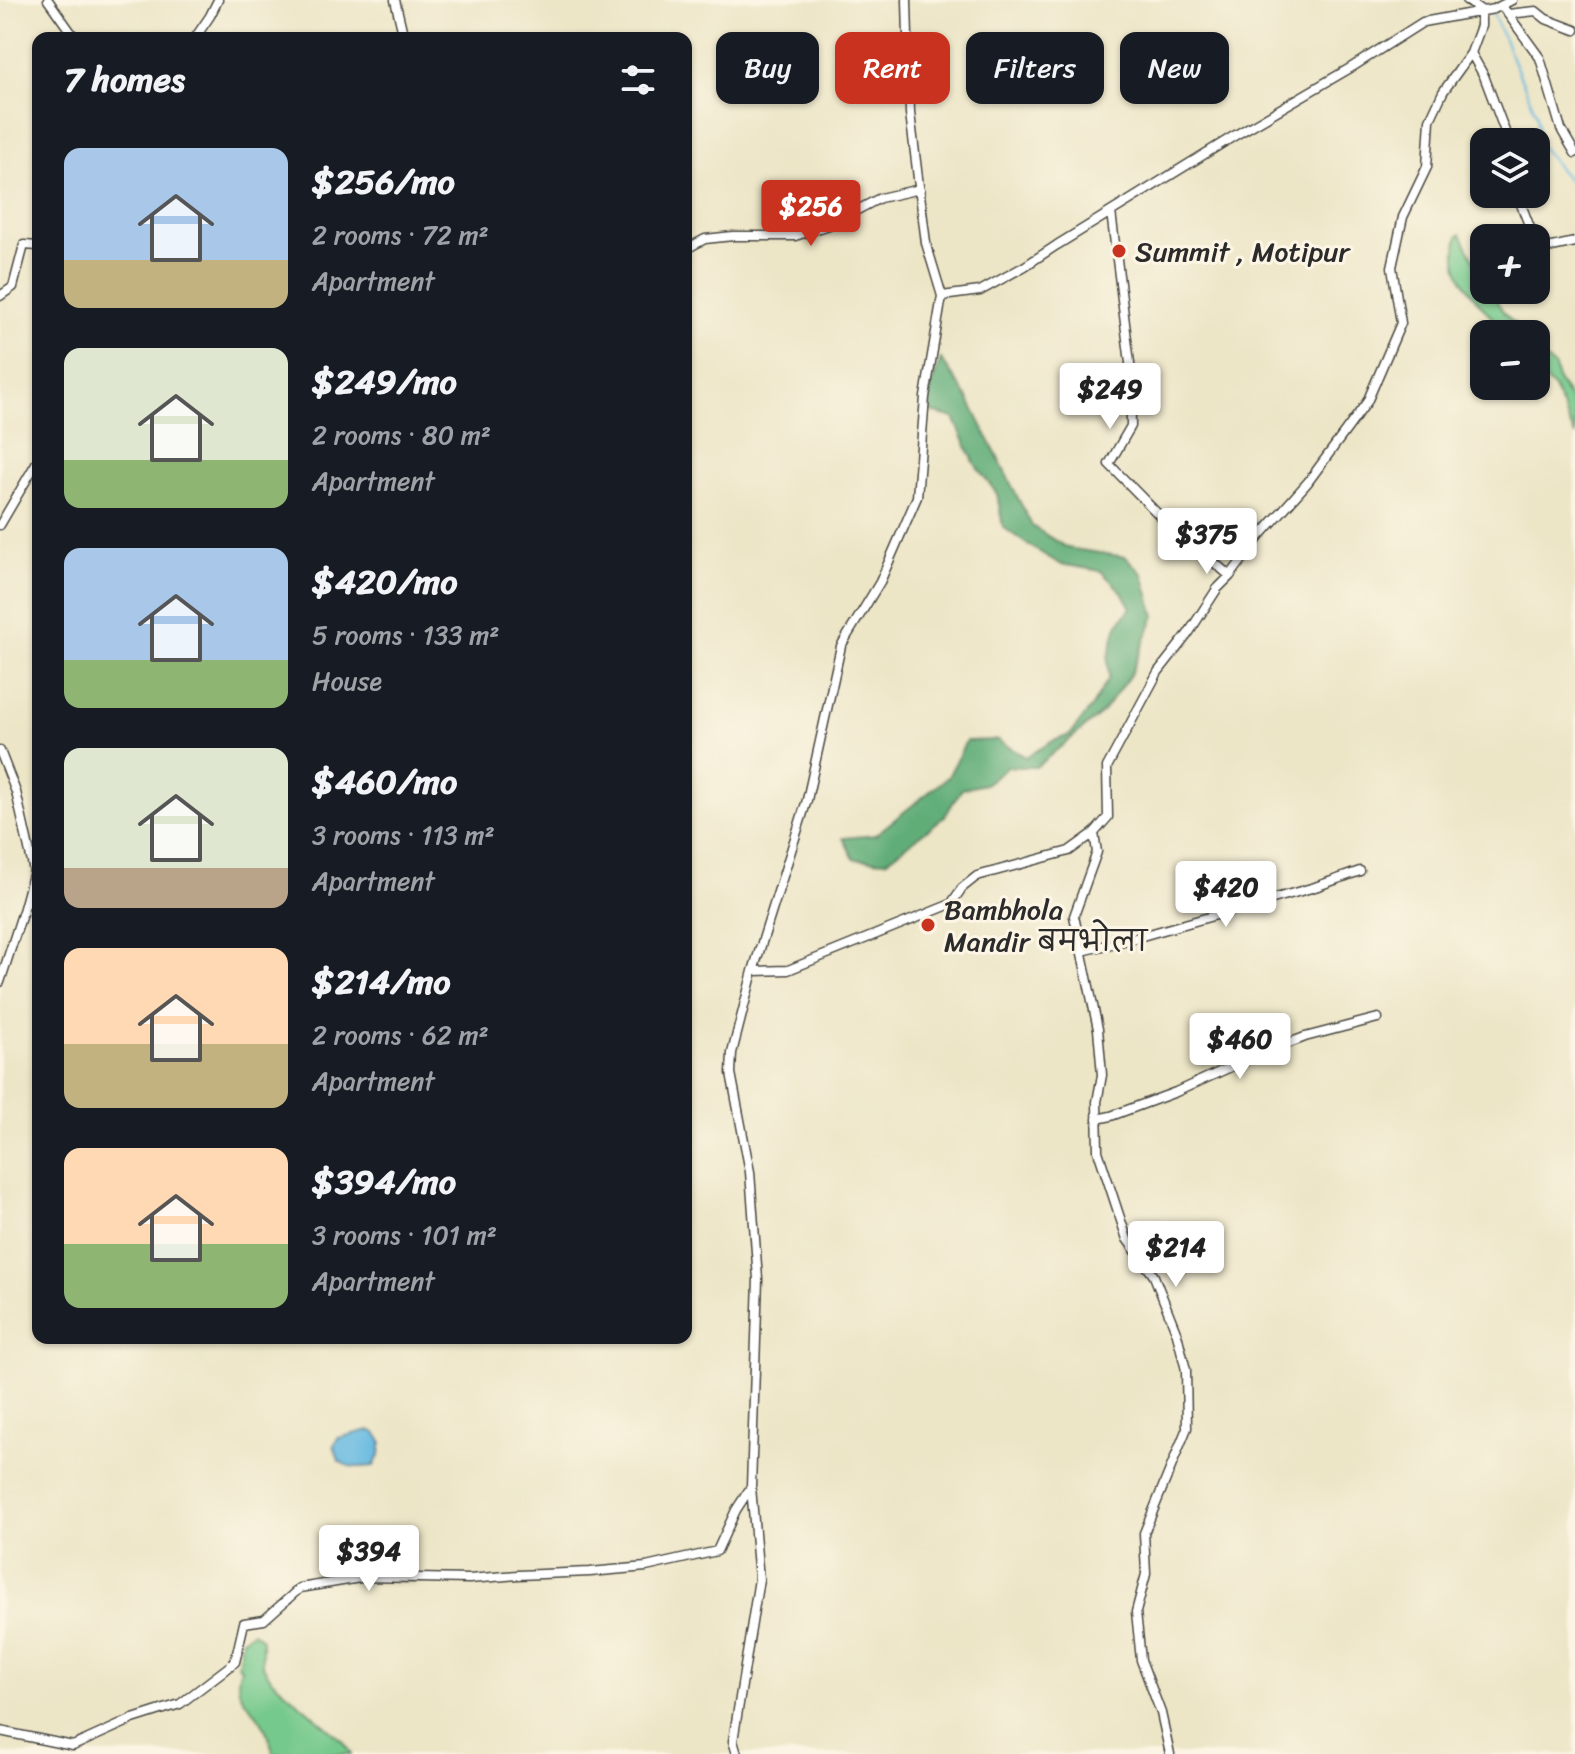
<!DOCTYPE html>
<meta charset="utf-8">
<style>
body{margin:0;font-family:Sriracha,"Playpen Sans Deva",sans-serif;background:#242831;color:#f1f3f6;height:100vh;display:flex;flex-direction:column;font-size:30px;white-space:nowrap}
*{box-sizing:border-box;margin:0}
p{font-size:26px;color:#9ea1a6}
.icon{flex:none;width:44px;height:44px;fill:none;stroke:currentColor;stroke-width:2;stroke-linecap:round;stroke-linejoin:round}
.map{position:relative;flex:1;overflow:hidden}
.side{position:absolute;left:32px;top:32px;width:660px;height:1312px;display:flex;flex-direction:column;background:#171b24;border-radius:16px;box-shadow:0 2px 6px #0004}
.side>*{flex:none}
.hud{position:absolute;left:716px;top:32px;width:738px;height:72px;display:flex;gap:16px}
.fabs{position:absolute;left:1470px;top:128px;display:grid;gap:16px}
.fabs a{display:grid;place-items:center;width:80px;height:80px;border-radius:16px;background:#171b24;box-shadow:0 2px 6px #0004;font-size:40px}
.price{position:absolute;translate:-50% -68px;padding:0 18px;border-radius:8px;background:#fff;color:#222;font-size:26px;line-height:52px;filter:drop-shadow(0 2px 4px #0008)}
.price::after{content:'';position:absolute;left:50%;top:48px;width:24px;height:18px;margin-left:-12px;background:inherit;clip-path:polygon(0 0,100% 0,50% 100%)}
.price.current{background:#c8321e;color:#fff}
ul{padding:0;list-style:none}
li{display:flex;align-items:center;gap:24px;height:200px;padding:0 32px}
li span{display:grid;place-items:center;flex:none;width:224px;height:160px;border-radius:16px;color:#555}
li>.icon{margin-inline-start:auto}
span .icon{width:96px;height:96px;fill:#fffc;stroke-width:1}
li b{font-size:34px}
h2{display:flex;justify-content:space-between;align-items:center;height:96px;padding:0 32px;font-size:34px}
.chip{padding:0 28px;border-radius:16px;background:#171b24;box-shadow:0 2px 6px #0004;font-size:28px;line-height:72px}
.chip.current{background:#c8321e;color:#fff}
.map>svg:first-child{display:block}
.green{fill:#76c98c;stroke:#507a5c;stroke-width:2}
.forest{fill:#60ad78;stroke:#466c52;stroke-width:2}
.water{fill:#65b9e1;stroke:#487286;stroke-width:2}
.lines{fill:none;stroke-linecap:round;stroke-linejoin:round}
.stream{stroke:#65b9e1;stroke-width:2}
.minor-casing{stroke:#484742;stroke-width:11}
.minor{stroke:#fff;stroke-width:8}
.poi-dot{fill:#c8321e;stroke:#fcf5e5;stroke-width:3}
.labels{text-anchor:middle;stroke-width:6;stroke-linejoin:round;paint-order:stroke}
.poi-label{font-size:28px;fill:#2b2b2b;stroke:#fcf5e5;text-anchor:start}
</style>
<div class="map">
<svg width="1575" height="1754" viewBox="0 0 1575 1754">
<rect width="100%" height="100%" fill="#fcf5e5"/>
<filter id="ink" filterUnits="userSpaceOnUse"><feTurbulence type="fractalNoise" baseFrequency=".0125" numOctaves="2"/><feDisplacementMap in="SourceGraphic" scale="16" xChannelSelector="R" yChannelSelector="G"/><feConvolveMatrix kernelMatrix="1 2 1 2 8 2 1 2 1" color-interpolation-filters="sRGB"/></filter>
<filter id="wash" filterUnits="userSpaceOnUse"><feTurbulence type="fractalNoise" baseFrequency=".006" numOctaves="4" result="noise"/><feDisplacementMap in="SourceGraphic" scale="32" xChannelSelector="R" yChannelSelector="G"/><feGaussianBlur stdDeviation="1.8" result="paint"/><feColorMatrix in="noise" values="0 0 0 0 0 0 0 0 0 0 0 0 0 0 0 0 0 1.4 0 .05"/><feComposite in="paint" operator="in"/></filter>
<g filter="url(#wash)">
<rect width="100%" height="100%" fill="#ece5c6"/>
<path class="green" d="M1461,234L1473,258L1484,290H1488L1496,300L1503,312L1525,334H1505C1483,303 1446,279 1458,236Z
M1536,352L1555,367L1558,381L1575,405V436L1554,388L1536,372Z
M253,1632L262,1639V1664L272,1680L343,1741L352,1754H274C271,1744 268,1733 263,1724C251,1701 230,1698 241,1668L238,1666L242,1639Z"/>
<path class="forest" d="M941,359L968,398L1032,526L1067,548L1126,557L1143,574L1155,616L1130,675L1101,714L1036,767H1008L985,784L962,789L944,817L886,861L854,859L843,838L875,835L948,777L966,741L997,740L1026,757L1053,741L1070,735L1092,706L1109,678L1108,658L1117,625L1131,608L1122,592L1101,571L1060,564L1028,545L1003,527L997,494L975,464L954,418L931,412L926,400Z"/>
<path class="water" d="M369,1430L376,1433L382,1441L380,1454L374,1466C362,1467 350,1469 339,1461L334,1445L338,1438Z"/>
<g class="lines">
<path class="stream" d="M1493,14L1537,115L1539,144L1575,188"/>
</g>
</g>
<g filter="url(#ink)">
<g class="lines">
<defs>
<path id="minor" d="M48,0L75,38
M395,0L404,38
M1502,6L1540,58L1561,129L1575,153
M1508,14L1536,11L1546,19L1575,30
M195,38L210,16L218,0
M1471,53L1484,76L1509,142
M1517,194L1534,238
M1111,212L1130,363L1131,426L1109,464L1163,519L1230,576
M1536,244L1538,250L1575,242
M686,249L705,239L733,236H795L829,225L880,198L920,189
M0,296L13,287L24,245L38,246
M942,296L980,291L1025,266L1057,245L1234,136L1352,67L1423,22L1494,9L1512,0
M0,525L38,460
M0,751L16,792L34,871L24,908L0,982
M1094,833L1097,852L1074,916L1098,1029L1102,1075L1097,1102L1098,1151L1127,1239L1154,1276L1177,1334L1186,1370L1187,1428L1144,1533L1146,1574L1136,1612L1141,1660L1161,1713L1170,1754
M1082,951L1128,940L1315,887L1360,871
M753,971L788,970L951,904L962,888L977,876L1069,851L1094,833L1108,817L1107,767L1158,672L1188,634L1217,589L1230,576L1260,536L1308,482L1367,402L1401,323L1392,267L1403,217L1427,167L1430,120L1443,92L1471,53L1481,26V10L1466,0
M1097,1119L1111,1116L1176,1092L1250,1058L1305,1037L1378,1018
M0,1731L73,1746L133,1719L180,1704L235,1662L244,1623L264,1620L300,1588L366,1577L469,1579L518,1575L590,1572L646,1567L717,1551L736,1510L751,1487
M737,1754L733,1741L759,1579L751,1487L758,1279L750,1172L731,1073L732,1053L753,971L807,800L841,646L880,582L917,497L925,397L942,296L926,243L910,113L907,0"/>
</defs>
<use href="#minor" class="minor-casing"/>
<use href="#minor" class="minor"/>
</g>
</g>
<g class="poi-dot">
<circle cx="1119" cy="251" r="8"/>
<circle cx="928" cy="925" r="8"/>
</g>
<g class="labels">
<g class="poi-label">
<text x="1135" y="261">Summit , Motipur</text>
<text x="944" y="919">Bambhola<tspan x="944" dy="32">Mandir बमभोला</tspan></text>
</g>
</g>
</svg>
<div class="fabs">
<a><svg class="icon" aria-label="layers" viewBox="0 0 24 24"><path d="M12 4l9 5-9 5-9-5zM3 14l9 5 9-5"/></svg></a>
<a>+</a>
<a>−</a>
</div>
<b class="price current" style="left:811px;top:248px">$256</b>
<b class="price" style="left:1110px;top:431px">$249</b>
<b class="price" style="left:1207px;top:576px">$375</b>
<b class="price" style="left:1226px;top:929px">$420</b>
<b class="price" style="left:1240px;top:1081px">$460</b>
<b class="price" style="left:1176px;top:1289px">$214</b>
<b class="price" style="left:369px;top:1593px">$394</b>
<div class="hud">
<a class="chip">Buy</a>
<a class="chip current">Rent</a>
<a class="chip">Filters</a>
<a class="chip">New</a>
</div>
<section class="side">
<h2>7 homes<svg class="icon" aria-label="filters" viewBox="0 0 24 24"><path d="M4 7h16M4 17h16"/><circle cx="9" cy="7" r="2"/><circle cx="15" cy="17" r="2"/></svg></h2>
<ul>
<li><span style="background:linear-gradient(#a9c7e8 70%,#c2b280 0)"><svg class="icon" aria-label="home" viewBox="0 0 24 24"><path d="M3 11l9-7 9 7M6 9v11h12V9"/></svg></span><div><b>$256/mo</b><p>2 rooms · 72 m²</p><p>Apartment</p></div></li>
<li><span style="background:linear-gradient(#dfe7d0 70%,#8fb573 0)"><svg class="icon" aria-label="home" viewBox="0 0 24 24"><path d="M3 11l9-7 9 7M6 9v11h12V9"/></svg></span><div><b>$249/mo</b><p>2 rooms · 80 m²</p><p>Apartment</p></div></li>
<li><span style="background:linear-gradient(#a9c7e8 70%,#8fb573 0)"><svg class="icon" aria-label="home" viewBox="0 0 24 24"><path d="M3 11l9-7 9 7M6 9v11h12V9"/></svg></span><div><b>$420/mo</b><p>5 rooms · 133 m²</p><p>House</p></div></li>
<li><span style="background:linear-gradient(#dfe7d0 75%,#b9a48a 0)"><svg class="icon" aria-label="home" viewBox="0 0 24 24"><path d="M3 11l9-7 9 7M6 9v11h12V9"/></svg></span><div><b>$460/mo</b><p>3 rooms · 113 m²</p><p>Apartment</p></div></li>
<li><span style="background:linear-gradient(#ffd9b3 60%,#c2b280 0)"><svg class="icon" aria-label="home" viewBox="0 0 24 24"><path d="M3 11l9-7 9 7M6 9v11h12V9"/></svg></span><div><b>$214/mo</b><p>2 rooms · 62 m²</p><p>Apartment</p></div></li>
<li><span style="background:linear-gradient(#ffd9b3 60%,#8fb573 0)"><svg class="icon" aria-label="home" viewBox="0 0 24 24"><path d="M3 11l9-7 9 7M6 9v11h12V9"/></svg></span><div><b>$394/mo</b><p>3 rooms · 101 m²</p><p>Apartment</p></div></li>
</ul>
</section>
</div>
